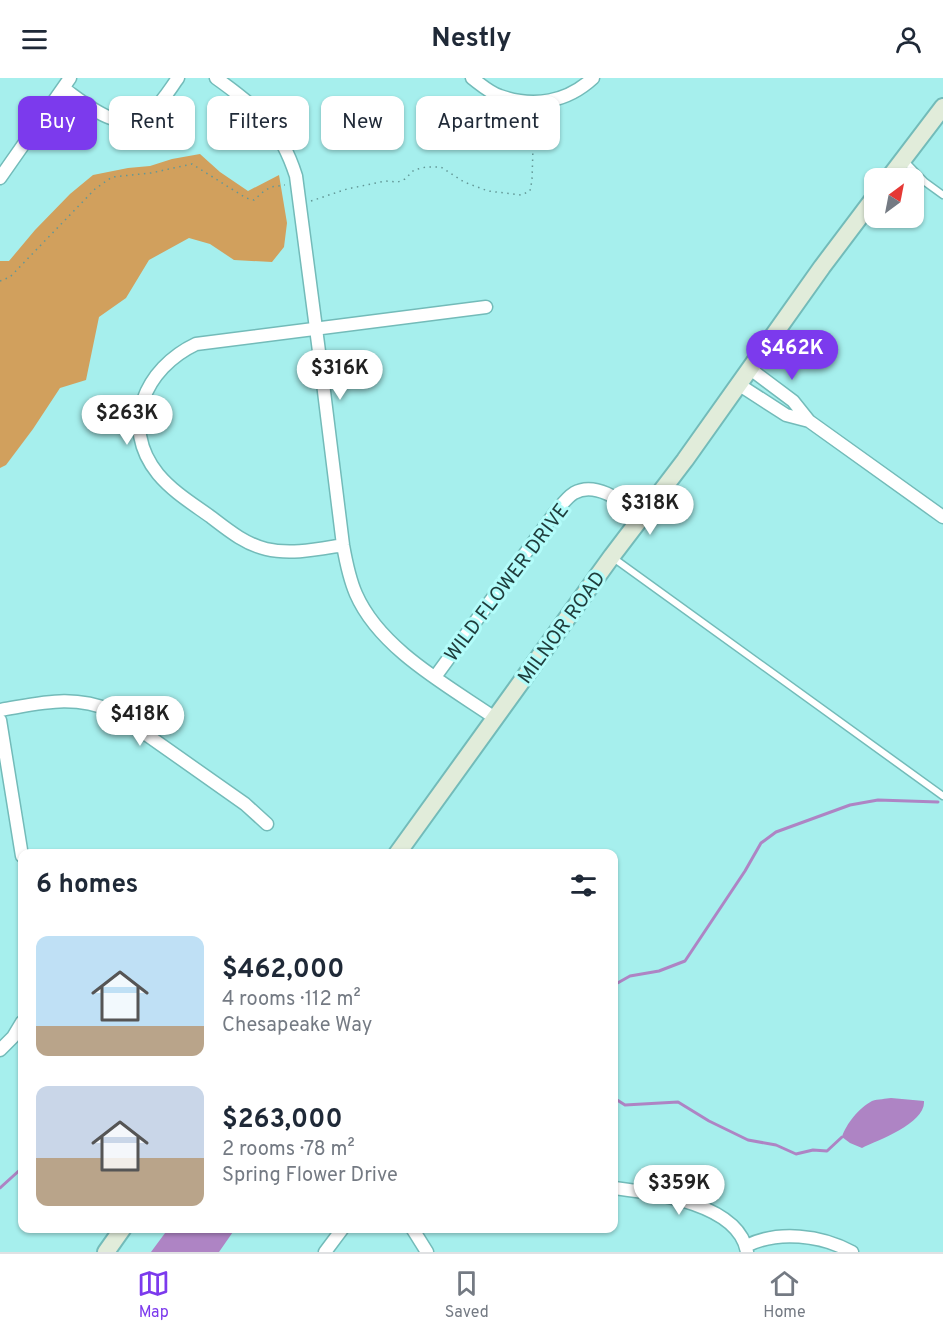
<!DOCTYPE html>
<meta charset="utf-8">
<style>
body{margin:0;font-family:Overpass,sans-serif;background:#f2f2f3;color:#1f2937;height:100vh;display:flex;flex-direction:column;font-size:22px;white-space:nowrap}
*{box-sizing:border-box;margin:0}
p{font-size:20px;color:#747a83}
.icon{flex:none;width:33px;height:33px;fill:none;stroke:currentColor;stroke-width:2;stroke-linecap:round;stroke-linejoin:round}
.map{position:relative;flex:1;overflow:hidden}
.drawer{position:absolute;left:18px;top:771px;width:600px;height:384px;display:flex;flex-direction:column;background:#fff;border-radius:12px;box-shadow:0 2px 4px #0004}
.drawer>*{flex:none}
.hud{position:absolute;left:18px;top:18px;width:600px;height:54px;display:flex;gap:12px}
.needle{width:39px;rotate:32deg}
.buttons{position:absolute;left:864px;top:90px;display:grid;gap:12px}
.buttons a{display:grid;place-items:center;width:60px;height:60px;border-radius:12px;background:#fff;box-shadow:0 2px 4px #0004;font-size:30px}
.price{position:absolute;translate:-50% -51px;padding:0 14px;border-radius:21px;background:#fff;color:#222;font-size:20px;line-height:39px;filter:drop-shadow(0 2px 3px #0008)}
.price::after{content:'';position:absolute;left:50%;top:36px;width:18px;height:14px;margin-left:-9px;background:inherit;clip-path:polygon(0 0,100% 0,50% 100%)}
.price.on{background:#7c3aed;color:#fff}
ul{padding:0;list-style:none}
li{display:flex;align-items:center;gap:18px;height:150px;padding:0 18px}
li span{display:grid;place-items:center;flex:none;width:168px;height:120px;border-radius:12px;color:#555}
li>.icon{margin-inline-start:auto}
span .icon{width:72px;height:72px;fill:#fffc;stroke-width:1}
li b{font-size:26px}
h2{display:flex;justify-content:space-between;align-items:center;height:72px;padding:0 18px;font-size:26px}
.tag{padding:0 21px;border-radius:12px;background:#fff;box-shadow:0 2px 4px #0004;font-size:21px;line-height:54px}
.tag.on{background:#7c3aed;color:#fff}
header{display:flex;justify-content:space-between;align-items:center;height:78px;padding:0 18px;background:#fff;font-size:27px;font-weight:700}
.tabs{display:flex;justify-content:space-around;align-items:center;height:84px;border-top:2px solid #e0e1e3;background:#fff;font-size:16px;color:#747a83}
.tabs a{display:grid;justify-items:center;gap:3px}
.tabs .on{color:#7c3aed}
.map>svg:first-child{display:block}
.forest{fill:#d1a05d}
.water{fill:#ae84c4}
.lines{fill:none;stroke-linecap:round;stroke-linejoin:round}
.stream{stroke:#ae84c4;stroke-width:3}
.service-casing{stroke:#73bbb9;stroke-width:9}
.minor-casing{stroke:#73bbb9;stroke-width:15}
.secondary-casing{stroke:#73bbb9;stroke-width:20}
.path{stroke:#639796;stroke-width:1.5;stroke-dasharray:1.5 4.5;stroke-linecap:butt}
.service{stroke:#fff;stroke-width:6}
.minor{stroke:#fff;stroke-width:12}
.secondary{stroke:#e1ecda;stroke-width:16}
.labels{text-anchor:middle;stroke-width:6;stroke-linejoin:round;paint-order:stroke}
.street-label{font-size:20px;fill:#1e3c3b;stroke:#b3fcfa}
</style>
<header><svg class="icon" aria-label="menu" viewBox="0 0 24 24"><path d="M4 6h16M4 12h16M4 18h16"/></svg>Nestly<svg class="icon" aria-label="person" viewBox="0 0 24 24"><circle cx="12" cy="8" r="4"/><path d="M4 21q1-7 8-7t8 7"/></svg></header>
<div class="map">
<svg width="943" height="1174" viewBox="0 0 943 1174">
<rect width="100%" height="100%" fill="#a6efed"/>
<path class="forest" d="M200,76L220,94L248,113L279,97L287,145L284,169L272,184L234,182L210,166L189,160L149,182L126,220L99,239L86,302L60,310L33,351L6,387L0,390V183H9L35,152L70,116L93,97L128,90L150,88L172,81Z"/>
<path class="water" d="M891,1020L924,1023C926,1045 879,1062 862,1070L850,1065L842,1059C846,1046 859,1030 872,1023C878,1021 886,1021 891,1020Z
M168,1151V1150L235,1151L219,1174H151Z"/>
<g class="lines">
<path class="stream" d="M614,907L630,898L659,893L685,883L745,793L761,765L776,754L850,727L878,722L938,724
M614,1020L625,1027L678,1024L709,1043L748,1062L776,1067L796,1076L813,1072L827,1073L842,1059
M0,1110L22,1090"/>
<defs>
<path id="service" d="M904,82L925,104L943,117
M612,479L943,718"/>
<path id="minor" d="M216,0C258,30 280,48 296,98L320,281L343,467C346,484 349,500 356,516C380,571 447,607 495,640
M472,0C480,6 490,15 500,18C534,30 567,24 593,0
M63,10C87,27 122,59 151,34C162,25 170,11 178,0
M0,100L70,0
M749,290L793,323L809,343L943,439
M738,306L786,337L809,343
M343,467C318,471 291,477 266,471C245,466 228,452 211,439C193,426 173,414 158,396C119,348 145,290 196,266L486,229
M435,599L554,436C560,429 566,420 574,415C597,402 625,426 643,439
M0,632C42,625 72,616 113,633L245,726L267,746
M0,642L22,778
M0,972L13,959L22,944
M614,1110C653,1115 739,1125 747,1174
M412,1150L427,1174
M746,1168C778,1152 821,1157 852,1174
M325,1174L343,1150"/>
<path id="secondary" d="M889,100L943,29
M397,776L612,478L685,382L822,189L874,120
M106,1174L123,1150"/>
</defs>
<use href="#service" class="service-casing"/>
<use href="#minor" class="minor-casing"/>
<use href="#secondary" class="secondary-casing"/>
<path class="path" d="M311,123L347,111L385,103L398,104L405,101L414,92L426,89H441L464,104L488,113L521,117L530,113L532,102L534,37
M0,203L10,199L95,111L112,99L151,95L192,86L246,120L254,122L263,114L271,109L285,107"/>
<use href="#service" class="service"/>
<use href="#minor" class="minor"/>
<use href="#secondary" class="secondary"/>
</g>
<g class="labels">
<g class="street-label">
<text transform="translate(506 504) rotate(-53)" y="7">WILD FLOWER DRIVE</text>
<text transform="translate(561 549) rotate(-54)" y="7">MILNOR ROAD</text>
</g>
</g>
</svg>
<div class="buttons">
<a><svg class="needle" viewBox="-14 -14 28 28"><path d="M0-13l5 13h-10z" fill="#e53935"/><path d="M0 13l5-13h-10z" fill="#747a83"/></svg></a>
</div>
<b class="price on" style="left:792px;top:303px">$462K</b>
<b class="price" style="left:340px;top:323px">$316K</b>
<b class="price" style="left:127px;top:368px">$263K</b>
<b class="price" style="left:650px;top:458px">$318K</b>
<b class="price" style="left:140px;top:669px">$418K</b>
<b class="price" style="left:679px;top:1138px">$359K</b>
<div class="hud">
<a class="tag on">Buy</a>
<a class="tag">Rent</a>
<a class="tag">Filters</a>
<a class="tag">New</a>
<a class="tag">Apartment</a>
</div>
<section class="drawer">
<h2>6 homes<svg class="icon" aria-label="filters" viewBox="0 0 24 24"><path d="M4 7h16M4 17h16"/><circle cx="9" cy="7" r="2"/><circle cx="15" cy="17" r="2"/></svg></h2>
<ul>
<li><span style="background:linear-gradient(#bfe0f5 75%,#b9a48a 0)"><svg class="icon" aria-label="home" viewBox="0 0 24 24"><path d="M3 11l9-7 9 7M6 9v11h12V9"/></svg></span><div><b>$462,000</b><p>4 rooms · 112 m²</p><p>Chesapeake Way</p></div></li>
<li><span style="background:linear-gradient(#c9d6e8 60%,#b9a48a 0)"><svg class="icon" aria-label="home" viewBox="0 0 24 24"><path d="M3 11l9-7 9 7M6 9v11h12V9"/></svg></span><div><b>$263,000</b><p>2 rooms · 78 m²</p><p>Spring Flower Drive</p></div></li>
</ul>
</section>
</div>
<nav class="tabs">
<a class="on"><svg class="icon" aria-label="map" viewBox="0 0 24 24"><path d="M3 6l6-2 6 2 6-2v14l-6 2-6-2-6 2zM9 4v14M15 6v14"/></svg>Map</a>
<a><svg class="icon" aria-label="saved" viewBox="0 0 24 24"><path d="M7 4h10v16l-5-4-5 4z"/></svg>Saved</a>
<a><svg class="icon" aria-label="home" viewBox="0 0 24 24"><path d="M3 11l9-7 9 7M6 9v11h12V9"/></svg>Home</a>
</nav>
